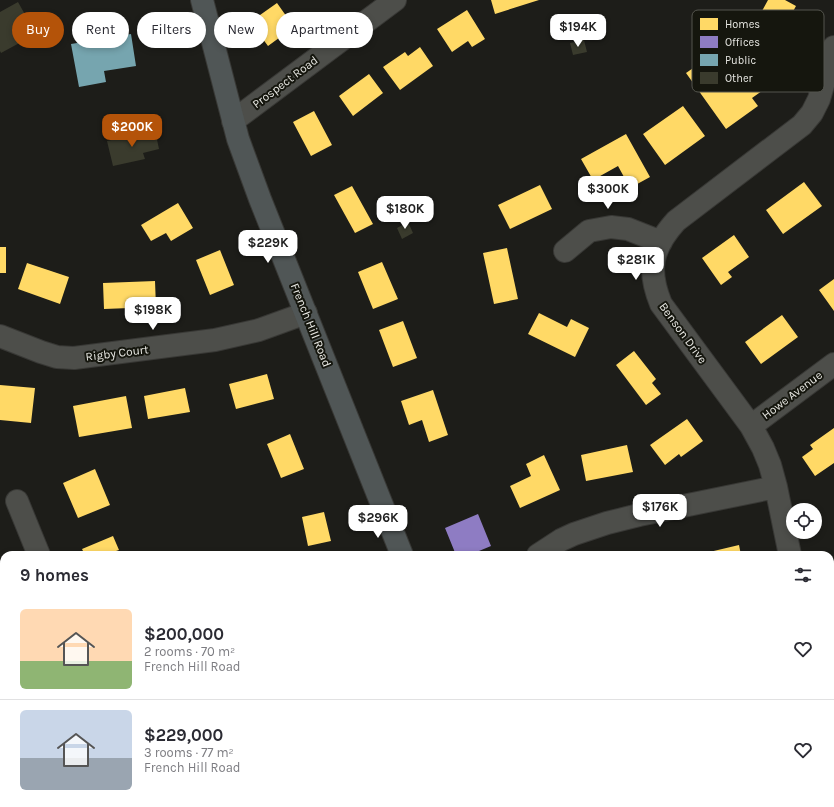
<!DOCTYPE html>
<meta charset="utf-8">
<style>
body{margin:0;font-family:Karla,sans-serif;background:#f2f2f3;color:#2b2b33;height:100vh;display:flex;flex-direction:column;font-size:15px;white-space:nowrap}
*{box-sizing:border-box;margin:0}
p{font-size:13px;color:#7c7c81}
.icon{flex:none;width:22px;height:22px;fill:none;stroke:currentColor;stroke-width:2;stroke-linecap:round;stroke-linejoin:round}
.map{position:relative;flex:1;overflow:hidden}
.sheet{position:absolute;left:0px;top:551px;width:834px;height:256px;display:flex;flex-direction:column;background:#fff;border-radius:12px 12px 0 0;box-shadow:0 2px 6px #0003}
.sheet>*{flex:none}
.guide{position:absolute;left:12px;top:12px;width:400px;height:36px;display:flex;gap:8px}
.controls{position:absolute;left:786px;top:503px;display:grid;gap:8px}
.controls a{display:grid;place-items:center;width:36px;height:36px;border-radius:50%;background:#fff;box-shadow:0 2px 6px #0003;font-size:20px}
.price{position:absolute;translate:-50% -34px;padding:0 9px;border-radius:8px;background:#fff;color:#222;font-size:13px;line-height:26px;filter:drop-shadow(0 1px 2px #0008)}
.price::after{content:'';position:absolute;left:50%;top:24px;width:12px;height:9px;margin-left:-6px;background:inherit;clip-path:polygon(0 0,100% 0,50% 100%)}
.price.on{background:#b45309;color:#fff}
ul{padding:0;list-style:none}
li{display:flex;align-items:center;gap:12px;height:100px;padding:0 20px}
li+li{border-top:1px solid #e1e1e2}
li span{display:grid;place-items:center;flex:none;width:112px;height:80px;border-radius:6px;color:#555}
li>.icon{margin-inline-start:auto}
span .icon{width:48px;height:48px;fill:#fffc;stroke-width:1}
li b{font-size:17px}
h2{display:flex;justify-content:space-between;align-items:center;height:48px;padding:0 20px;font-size:17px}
.pill{padding:0 14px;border-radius:18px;background:#fff;box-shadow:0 2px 6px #0003;font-size:14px;line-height:36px}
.pill.on{background:#b45309;color:#fff}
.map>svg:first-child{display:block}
.homes{fill:#ffd966}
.offices{fill:#8e7cc3}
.public{fill:#76a5af}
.building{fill:#3a3b2d}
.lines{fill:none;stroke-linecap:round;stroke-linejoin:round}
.minor-casing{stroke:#383835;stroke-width:24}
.major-casing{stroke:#383835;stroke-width:24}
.minor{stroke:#4d4e4a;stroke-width:22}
.major{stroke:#505656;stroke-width:22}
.labels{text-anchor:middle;stroke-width:4;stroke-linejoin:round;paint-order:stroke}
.street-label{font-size:12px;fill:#e8e8e3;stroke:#15160e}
.key{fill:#15160e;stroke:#54554e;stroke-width:1}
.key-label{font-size:11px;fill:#e8e8e3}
</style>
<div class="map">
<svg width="834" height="807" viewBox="0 0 834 807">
<rect width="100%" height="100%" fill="#1d1d19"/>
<path class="homes" d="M491,0H539L495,14Z
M768,0H785L796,6L773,48L749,35Z
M277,3L294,27L268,46L250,22Z
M467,10L485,39L472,47L468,41L452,52L437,29Z
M732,41L766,88L752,98L758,106L726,129L686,73Z
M420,47L433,66L400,90L383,67L405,52L408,56Z
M369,74L383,93L353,116L339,96Z
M683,106L705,136L665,165L643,134Z
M314,111L332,145L311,156L293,122Z
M626,134L650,177L630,188L618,166L593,180L581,159Z
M804,182L822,206L783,234L766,210Z
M540,185L552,209L510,229L498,205Z
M352,186L373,224L355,233L334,195Z
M178,203L193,228L171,241L166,233L151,241L141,225Z
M734,235L749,257L728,272L732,277L721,285L702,258Z
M0,247H6V273H0Z
M507,248L518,299L494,304L483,253Z
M220,250L234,285L210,295L196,260Z
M382,262L398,299L373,309L358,272Z
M27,263L69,277L60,304L18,289Z
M834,279V311L819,290Z
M155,281L156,307L104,309L103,283Z
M539,313L567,327L571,319L589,328L575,357L528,334Z
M782,315L798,337L761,364L745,342Z
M403,321L417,358L393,367L379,330Z
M634,351L656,379L652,383L661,394L646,405L616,365Z
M267,374L274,399L236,409L229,384Z
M0,385L35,388L31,423L0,420Z
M185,388L190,412L148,419L144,396Z
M433,390L448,435L429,442L422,420L409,425L401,401Z
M126,396L132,428L79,437L73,406Z
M687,419L703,441L681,457L679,454L665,465L650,445Z
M834,428V463L815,476L802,457L813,449L810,445Z
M290,434L304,469L281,478L267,444Z
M627,445L633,472L586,481L581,455Z
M544,455L560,490L520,508L510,486L531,476L526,464Z
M95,469L110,505L78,518L63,483Z
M324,512L331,541L308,546L302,517Z
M113,536L119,550L110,553L111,555H85L82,549Z
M739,545L741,555H701V554Z
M4,585V630L0,632V587Z
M56,803H83L84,807H57Z
M166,803H186V804L167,807Z
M394,803H434L435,807H395Z
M562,803H588L589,807H563Z"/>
<path class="offices" d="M478,514L491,546L479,551L481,555H456L445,528Z"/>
<path class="public" d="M131,34L136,66L104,71L106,82L79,87L71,44Z"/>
<path class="building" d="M18,2L36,34L1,53L0,51V12Z
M584,40L587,52L573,55L570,43Z
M155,130L159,149L143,153L145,159L113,166L107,141Z
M408,222L413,233L402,239L397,228Z"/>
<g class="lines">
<defs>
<path id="minor" d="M233,121L395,0
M565,251L589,231L611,227L628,229L661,242
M0,336L41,352L57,357L74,358L215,340L259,330L306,313
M751,426L834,364
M17,501L39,555
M538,555L561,540L574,534L607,523L639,515L776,487
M790,555L776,487L770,465L763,448L751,426L661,304C647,270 651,249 676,221L802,125L812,113L819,99L834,47
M830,744L834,763
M122,803L123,807"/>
<path id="major" d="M202,0L238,139L260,199L402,555
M483,803V807"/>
</defs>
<use href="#minor" class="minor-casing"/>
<use href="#major" class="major-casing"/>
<use href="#minor" class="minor"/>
<use href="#major" class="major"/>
</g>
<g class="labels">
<g class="street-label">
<text transform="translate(285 82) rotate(-37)" y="4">Prospect Road</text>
<text transform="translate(311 325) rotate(68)" y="4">French Hill Road</text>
<text transform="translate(683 333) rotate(54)" y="4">Benson Drive</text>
<text transform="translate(117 353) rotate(-7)" y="4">Rigby Court</text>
<text transform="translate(792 395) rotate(-37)" y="4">Howe Avenue</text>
</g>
</g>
<rect x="692" y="10" width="132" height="82" rx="6" class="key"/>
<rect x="700" y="18" width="18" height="12" fill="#ffd966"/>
<rect x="700" y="36" width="18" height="12" fill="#8e7cc3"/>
<rect x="700" y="54" width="18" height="12" fill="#76a5af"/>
<rect x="700" y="72" width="18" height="12" fill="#3a3b2d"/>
<g class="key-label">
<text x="725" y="28">Homes</text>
<text x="725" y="46">Offices</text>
<text x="725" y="64">Public</text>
<text x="725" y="82">Other</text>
</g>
</svg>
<div class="controls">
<a><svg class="icon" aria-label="locate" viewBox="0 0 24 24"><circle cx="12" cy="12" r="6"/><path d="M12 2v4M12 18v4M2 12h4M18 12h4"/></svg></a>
</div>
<b class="price" style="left:578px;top:48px">$194K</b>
<b class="price on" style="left:132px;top:148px">$200K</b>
<b class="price" style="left:608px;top:210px">$300K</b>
<b class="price" style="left:405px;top:230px">$180K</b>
<b class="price" style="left:268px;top:264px">$229K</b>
<b class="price" style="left:636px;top:281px">$281K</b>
<b class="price" style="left:153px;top:331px">$198K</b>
<b class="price" style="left:660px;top:528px">$176K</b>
<b class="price" style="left:378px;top:539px">$296K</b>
<div class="guide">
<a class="pill on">Buy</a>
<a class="pill">Rent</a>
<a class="pill">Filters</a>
<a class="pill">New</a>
<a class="pill">Apartment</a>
</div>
<section class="sheet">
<h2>9 homes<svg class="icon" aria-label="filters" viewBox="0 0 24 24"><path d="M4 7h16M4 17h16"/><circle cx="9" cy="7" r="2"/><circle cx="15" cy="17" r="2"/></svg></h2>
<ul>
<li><span style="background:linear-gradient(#ffd9b3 65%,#8fb573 0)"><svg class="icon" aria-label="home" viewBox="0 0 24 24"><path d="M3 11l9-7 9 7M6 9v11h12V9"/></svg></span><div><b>$200,000</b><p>2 rooms · 70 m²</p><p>French Hill Road</p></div><svg class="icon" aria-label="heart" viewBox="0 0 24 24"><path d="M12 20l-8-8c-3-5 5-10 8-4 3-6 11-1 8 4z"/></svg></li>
<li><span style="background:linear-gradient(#c9d6e8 60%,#9aa5b1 0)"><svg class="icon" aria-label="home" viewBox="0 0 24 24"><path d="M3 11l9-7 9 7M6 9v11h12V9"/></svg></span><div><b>$229,000</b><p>3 rooms · 77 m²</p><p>French Hill Road</p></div><svg class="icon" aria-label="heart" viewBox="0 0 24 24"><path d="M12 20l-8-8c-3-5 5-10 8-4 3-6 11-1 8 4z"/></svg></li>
</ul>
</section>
</div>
